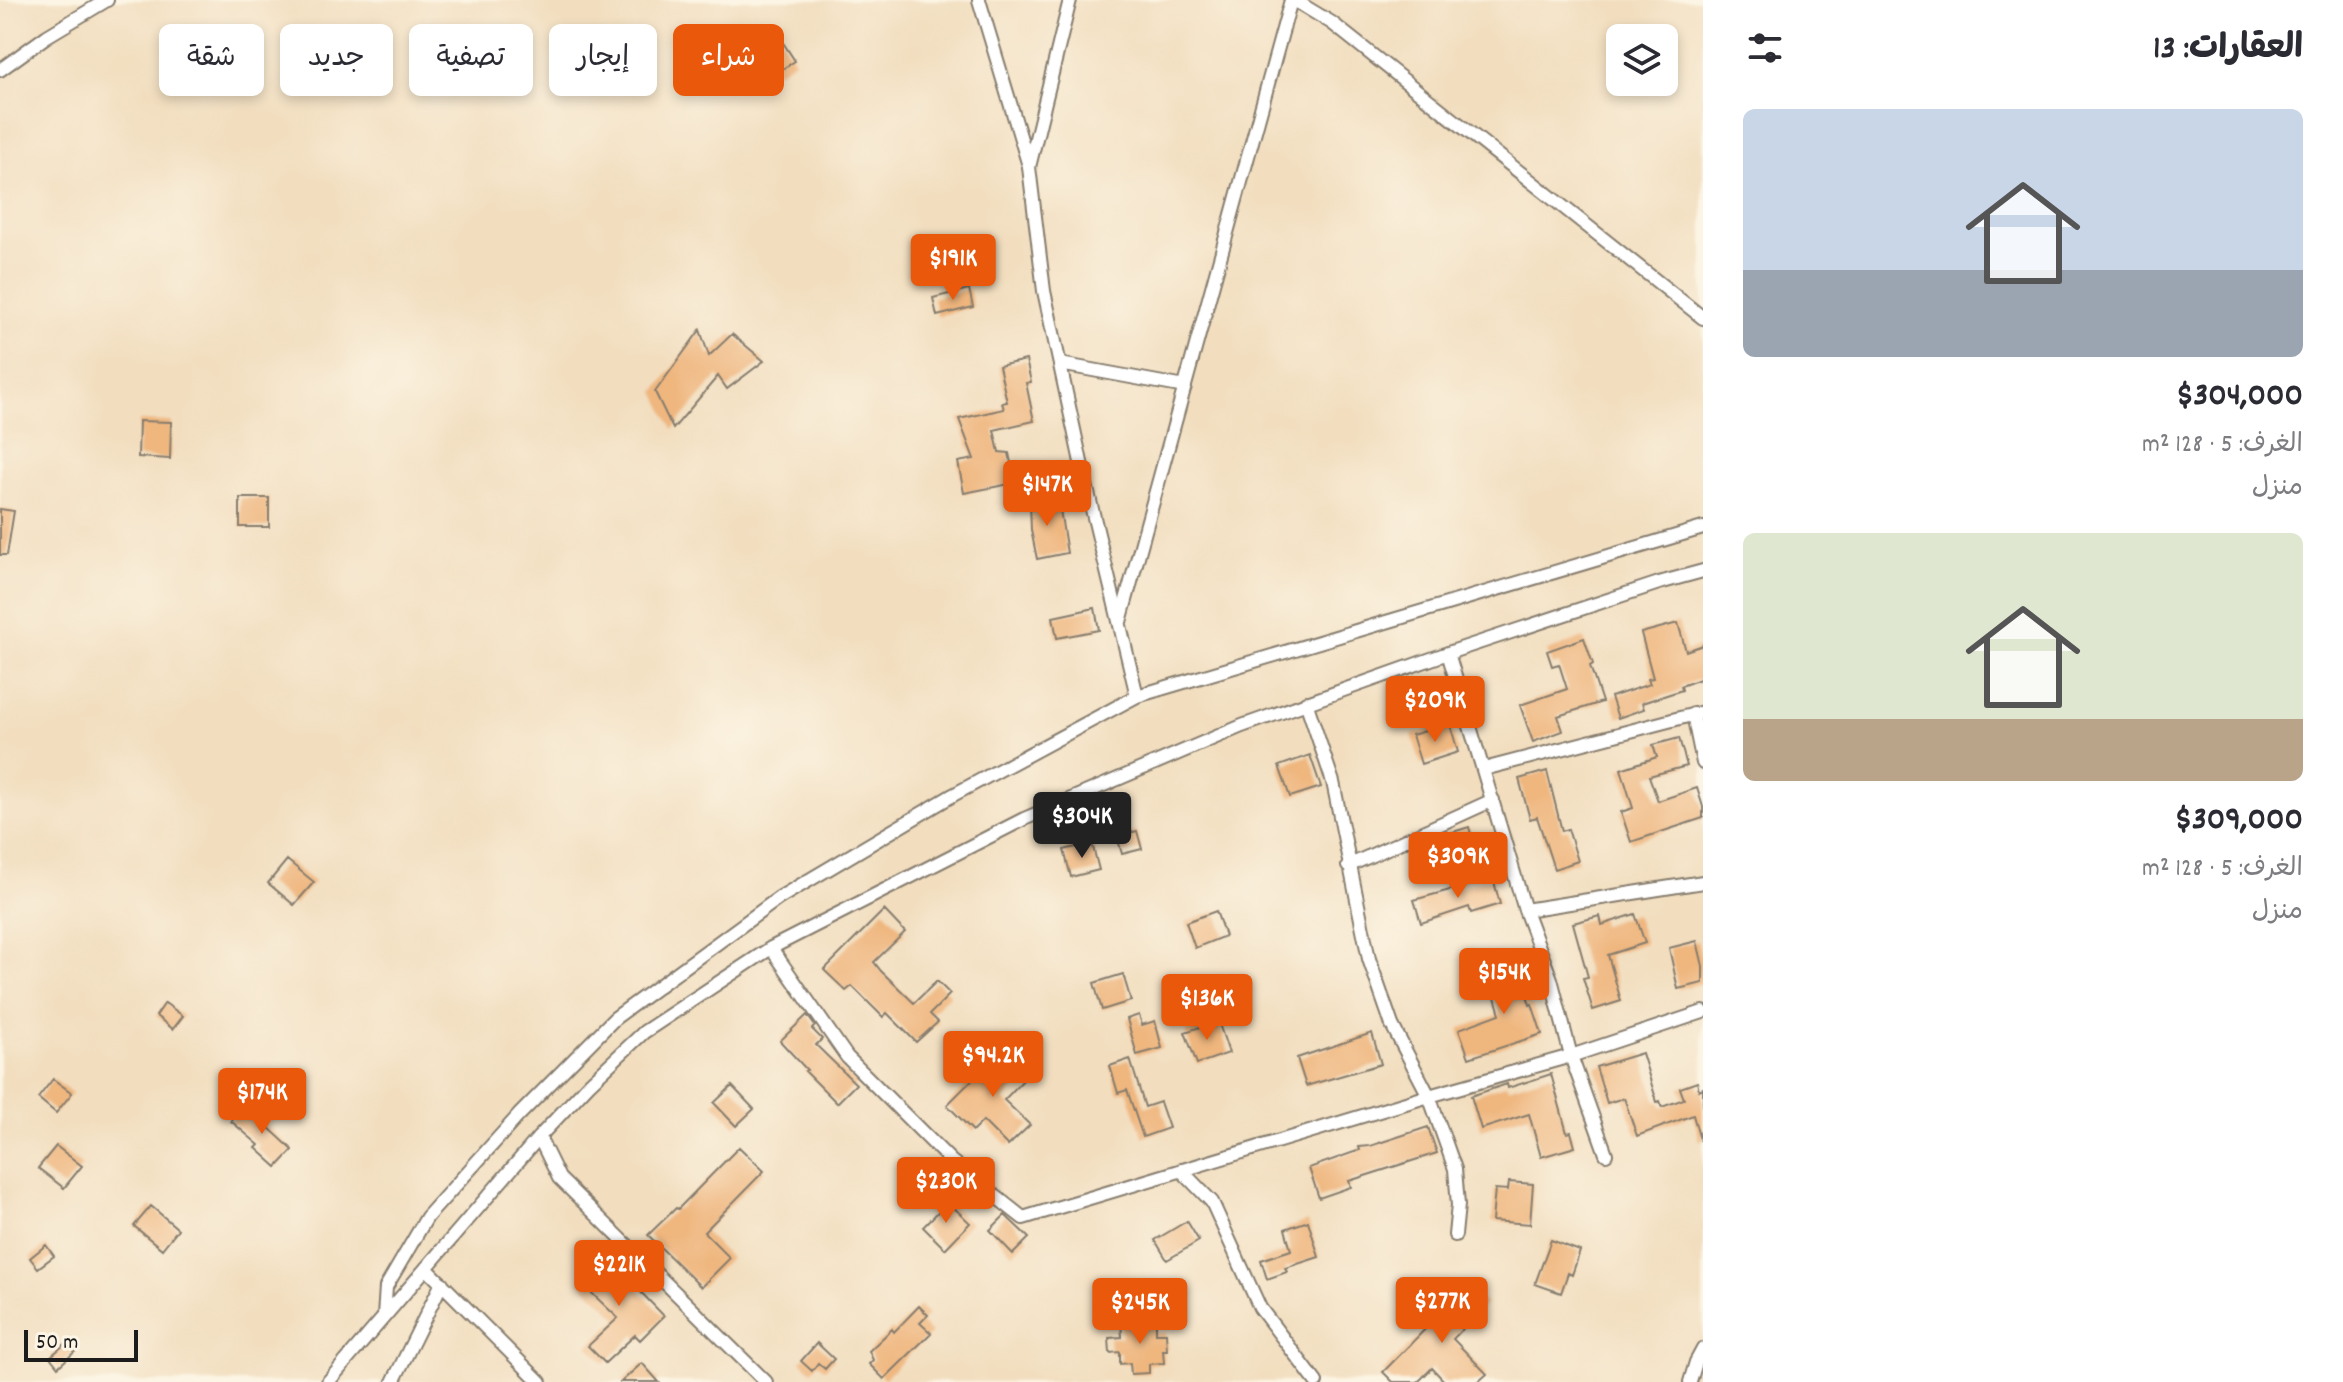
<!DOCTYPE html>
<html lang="ar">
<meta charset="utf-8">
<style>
body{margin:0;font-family:Dekko,"Playpen Sans Arabic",sans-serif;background:#f2f2f3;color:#2b2b33;direction:rtl;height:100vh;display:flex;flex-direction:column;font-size:30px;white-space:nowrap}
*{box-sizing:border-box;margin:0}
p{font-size:26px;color:#7c7c81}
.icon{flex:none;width:44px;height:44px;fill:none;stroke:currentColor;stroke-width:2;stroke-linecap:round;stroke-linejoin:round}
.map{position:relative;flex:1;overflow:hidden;direction:ltr}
.sheet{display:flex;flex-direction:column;background:#fff;width:640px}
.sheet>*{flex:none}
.hud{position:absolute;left:24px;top:24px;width:760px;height:72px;direction:rtl;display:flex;gap:16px}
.tools{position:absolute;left:1606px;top:24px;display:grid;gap:16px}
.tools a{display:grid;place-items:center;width:72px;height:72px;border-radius:12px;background:#fff;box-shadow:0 4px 12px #0003;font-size:40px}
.scale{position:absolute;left:24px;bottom:20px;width:114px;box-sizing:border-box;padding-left:8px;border:4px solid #1c1c1c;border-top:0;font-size:22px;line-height:28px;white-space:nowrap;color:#1c1c1c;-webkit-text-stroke:6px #fcf5e5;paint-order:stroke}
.price{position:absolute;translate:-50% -68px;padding:0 18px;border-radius:8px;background:#ea580c;color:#fff;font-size:26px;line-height:52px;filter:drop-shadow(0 2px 4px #0008)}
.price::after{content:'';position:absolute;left:50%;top:48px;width:24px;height:18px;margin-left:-12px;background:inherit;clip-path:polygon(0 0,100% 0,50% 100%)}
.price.on{background:#222;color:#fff}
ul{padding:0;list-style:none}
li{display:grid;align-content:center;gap:16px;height:424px;padding:0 40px}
li span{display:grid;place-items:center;height:248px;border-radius:12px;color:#555}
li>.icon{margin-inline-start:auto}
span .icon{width:144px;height:144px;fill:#fffc;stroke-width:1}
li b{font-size:34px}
h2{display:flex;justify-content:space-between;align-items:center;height:96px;padding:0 40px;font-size:34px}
.chip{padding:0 28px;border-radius:12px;background:#fff;box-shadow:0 4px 12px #0003;font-size:28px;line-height:72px}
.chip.on{background:#ea580c;color:#fff}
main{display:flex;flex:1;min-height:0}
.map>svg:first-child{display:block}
.building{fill:#efb67e}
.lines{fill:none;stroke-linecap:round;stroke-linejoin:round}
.minor-casing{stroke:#877d6e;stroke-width:16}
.minor{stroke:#fff;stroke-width:12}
</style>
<main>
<section class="sheet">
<h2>العقارات: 13<svg class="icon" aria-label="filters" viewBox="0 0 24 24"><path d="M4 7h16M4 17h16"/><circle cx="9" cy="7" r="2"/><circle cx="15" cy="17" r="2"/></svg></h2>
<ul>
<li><span style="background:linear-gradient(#c9d6e8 65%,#9aa5b1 0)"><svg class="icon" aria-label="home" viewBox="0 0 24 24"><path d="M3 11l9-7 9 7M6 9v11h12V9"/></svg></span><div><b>$304,000</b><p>الغرف: 5 · 128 m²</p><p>منزل</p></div></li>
<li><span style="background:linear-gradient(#dfe7d0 75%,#b9a48a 0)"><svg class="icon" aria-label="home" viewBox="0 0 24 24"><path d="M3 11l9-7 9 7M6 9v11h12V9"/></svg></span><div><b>$309,000</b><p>الغرف: 5 · 128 m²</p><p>منزل</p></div></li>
</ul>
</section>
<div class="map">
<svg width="1703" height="1382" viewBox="0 0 1703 1382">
<rect width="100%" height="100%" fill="#fcf5e5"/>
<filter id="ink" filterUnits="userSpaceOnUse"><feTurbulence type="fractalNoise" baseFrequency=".0125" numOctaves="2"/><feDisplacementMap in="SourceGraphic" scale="16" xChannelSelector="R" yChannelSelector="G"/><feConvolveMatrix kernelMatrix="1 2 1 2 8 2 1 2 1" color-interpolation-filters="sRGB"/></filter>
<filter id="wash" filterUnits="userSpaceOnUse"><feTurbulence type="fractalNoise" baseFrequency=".006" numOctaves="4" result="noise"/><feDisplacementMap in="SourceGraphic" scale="32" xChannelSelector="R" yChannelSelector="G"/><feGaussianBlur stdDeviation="1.8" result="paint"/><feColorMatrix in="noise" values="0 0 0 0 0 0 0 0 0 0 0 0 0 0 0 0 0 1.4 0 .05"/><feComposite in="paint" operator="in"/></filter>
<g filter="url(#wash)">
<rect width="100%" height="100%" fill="#f2debf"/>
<g id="blocks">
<path class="building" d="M780,38L795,61L776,73L762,53Z
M969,289L973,307L937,316L933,298Z
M700,330L709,356L732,334L764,361L727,389L718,376L673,429L655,392Z
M1026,360L1031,382L1026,383L1034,421L994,430L999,452L1009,453L1015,483L964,493L958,462L974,459L959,419L1004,409L1002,403L1007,402L999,366Z
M139,421L171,422L170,459L138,457Z
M1058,497L1067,553L1037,559L1031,530L1030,502Z
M240,498H269V527H240Z
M0,509L14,511L7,555H0Z
M1095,608L1099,630L1057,638L1053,617Z
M1678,623L1686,651L1703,645V678L1681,686L1682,690L1642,703L1644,709L1618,718L1611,697L1650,684L1648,679L1653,678L1641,633Z
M1584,638L1593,664L1590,666L1602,702L1558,716L1563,731L1533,742L1520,705L1567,689L1559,664L1552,666L1547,651Z
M1450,724L1458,752L1421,764L1412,735Z
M1679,738L1687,766L1649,776L1658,801L1697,788L1703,807V818L1631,842L1621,812L1633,808L1621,769L1657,757L1653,745Z
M1310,755L1321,787L1290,797L1279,766Z
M1547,771L1562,831L1568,829L1578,861L1554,869L1537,817L1530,819L1519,779Z
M1469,827L1478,858L1449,866L1440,836Z
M1137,831L1142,849L1122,854L1117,836Z
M1092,843L1099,870L1071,877L1064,850Z
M287,860L314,882L294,905L268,883Z
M1493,878L1500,904L1471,913L1469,907L1421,923L1414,900Z
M884,910L905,932L874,962L881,971L914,1003L937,981L950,994L930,1014L938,1022L916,1042L887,1013L883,1017L852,986L846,991L824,970Z
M1216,911L1225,936L1195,948L1186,922Z
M1635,914L1645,943L1608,955L1621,1001L1593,1010L1583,978L1588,977L1573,923L1600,916L1602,925Z
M1697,941L1703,966V983L1678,989L1669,948Z
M1518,965L1530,1005L1532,1004L1542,1034L1469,1058L1459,1029L1500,1014L1488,974Z
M1123,974L1131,1001L1102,1010L1094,983Z
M165,1003L183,1016L173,1029L156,1016Z
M807,1015L815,1026L812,1029L822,1039L816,1045L856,1084L837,1103L805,1071L807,1070L780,1041Z
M1139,1015L1142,1025L1155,1021L1162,1048L1137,1055L1127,1019Z
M1218,1021L1229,1053L1197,1064L1185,1032Z
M1372,1033L1381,1064L1306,1086L1297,1058Z
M1002,1050L1028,1075L1004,1100L1030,1125L1008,1146L983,1121L973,1131L947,1105Z
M1642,1053L1657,1102L1660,1101L1662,1107L1684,1099L1680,1088L1697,1082L1699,1090L1703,1088V1140H1700L1693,1115L1637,1136L1624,1098L1607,1103L1596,1067Z
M1130,1059L1145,1107L1160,1102L1169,1128L1143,1137L1127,1090L1118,1093L1110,1066Z
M1551,1074L1567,1133L1571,1132L1575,1147L1541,1157L1529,1114L1481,1129L1471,1096L1507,1084L1508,1088Z
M53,1079L72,1093L56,1113L38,1098Z
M732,1086L754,1109L736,1126L714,1103Z
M244,1105L293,1150L277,1167L256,1148L259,1145L231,1121Z
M1428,1127L1437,1153L1349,1181L1351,1187L1319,1198L1309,1168L1360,1150L1359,1147L1370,1146Z
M56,1146L82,1166L64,1188L38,1168Z
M739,1147L764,1171L704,1232L730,1258L701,1287L648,1235L676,1208L678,1209Z
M1509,1182L1533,1184L1530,1224L1492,1221L1495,1189L1508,1190Z
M948,1202L970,1223L945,1249L923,1227Z
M151,1206L178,1229L162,1249L134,1226Z
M1005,1215L1029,1238L1013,1254L990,1230Z
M1187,1221L1199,1241L1167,1260L1155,1240Z
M1308,1221L1319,1257L1285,1268L1287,1272L1267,1279L1261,1260L1291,1250L1285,1229Z
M1551,1240L1580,1251L1572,1275L1568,1273L1561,1293L1535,1284Z
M46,1245L54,1256L38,1268L30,1258Z
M605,1255L633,1281L632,1283L664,1316L640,1340L635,1335L605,1363L588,1346L618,1318L580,1282Z
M1463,1283L1486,1304L1453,1339L1487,1374L1478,1382H1445L1432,1368L1418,1382H1393L1383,1372L1446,1308L1443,1305Z
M919,1306L928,1315L920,1323L931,1333L884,1379L869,1364L873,1360L869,1351L892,1329L894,1332Z
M1156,1320V1333H1166L1167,1350H1163L1164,1363L1149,1364V1373L1131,1374L1130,1363L1120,1364V1352L1110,1353L1109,1338L1122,1337L1121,1322Z
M71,1339L79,1348L58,1367L50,1357Z
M817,1343L834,1359L825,1369L818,1363L812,1371L801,1361Z
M642,1363L659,1382H621Z"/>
</g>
</g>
<g filter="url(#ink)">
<use href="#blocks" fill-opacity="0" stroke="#877d6e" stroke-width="2"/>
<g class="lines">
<defs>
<path id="minor" d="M979,0L1029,166
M1070,0L1029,167L1044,291L1084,476L1137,696
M1294,0L1332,23L1703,318
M0,70L47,36L107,0
M1060,364L1185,387
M1120,622L1291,0
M1448,653L1525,910L1551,979L1571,1056L1606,1154
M1306,702L1333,782L1369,959L1392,1025L1429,1096L1455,1169L1458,1205L1455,1235
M1693,714L1703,763
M1484,769L1703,712
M1348,866L1493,800
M1525,910L1703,882
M771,948L847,1057L951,1161L1023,1218L1429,1096L1571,1056L1703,1012
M539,1137L559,1178L766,1382
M1181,1170L1212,1202L1260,1308L1316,1382
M426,1268L540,1382
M384,1316L386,1287L427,1217L519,1115L615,1018L779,898L953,795L1137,696L1703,528
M328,1382L539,1137L589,1084L644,1032L771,948L1024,819L1242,726L1448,653L1659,583L1703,571
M393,1382L442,1283
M1690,1382L1696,1362L1703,1349"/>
</defs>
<use href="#minor" class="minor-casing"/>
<use href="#minor" class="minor"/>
</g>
</g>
</svg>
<div class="tools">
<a><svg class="icon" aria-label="layers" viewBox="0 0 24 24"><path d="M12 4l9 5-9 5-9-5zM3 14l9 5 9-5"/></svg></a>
</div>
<div class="scale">50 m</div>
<b class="price" style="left:953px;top:302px">$191K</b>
<b class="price" style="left:1047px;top:528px">$147K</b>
<b class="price" style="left:1435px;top:744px">$209K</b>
<b class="price on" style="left:1082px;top:860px">$304K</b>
<b class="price" style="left:1458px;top:900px">$309K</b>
<b class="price" style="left:1504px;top:1016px">$154K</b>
<b class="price" style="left:1207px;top:1042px">$136K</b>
<b class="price" style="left:993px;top:1099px">$94.2K</b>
<b class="price" style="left:262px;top:1136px">$174K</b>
<b class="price" style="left:946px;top:1225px">$230K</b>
<b class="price" style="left:619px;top:1308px">$221K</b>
<b class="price" style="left:1442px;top:1345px">$277K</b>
<b class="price" style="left:1140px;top:1346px">$245K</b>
<div class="hud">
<a class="chip on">شراء</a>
<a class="chip">إيجار</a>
<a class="chip">تصفية</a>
<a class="chip">جديد</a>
<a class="chip">شقة</a>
</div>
</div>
</main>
